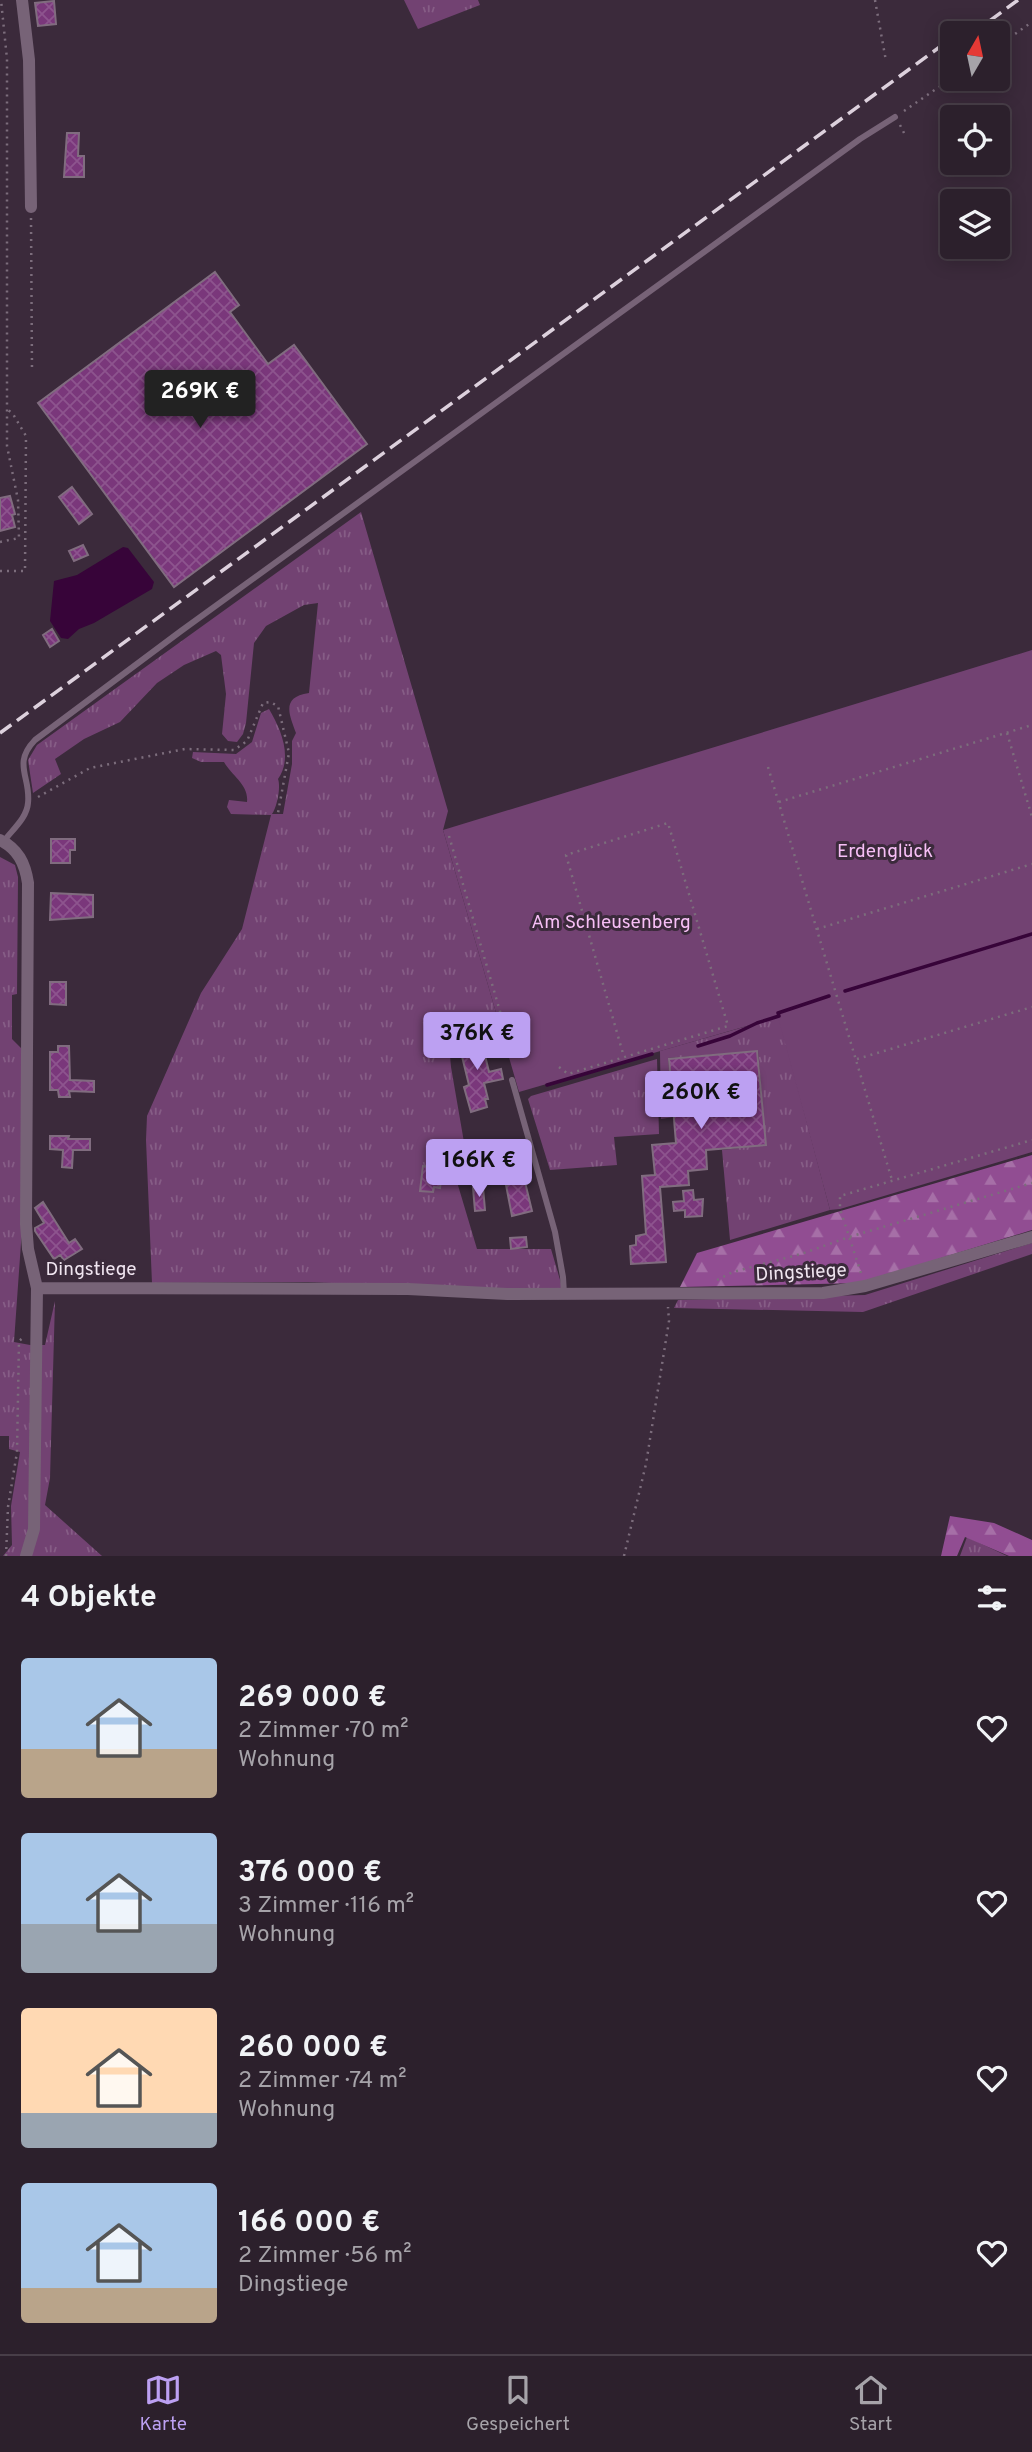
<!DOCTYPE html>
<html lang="de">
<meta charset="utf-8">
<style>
body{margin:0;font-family:Overpass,sans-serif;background:#342834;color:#f1f3f6;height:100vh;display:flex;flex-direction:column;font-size:26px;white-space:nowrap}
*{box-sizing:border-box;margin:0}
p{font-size:23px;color:#a6a3a9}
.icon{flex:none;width:38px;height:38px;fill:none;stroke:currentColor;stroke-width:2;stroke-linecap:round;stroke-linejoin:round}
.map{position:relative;height:1556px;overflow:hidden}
.details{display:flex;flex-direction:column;background:#2c202c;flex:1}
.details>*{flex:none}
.needle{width:46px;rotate:9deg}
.buttons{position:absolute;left:940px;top:21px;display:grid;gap:14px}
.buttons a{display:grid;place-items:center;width:70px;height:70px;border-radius:7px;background:#2c202c;box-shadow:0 4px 18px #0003,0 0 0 2px #483e48;font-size:35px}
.price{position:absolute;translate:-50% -60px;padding:0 16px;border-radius:7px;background:#bca0f2;color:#111;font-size:23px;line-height:46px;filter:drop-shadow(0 2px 4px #0008)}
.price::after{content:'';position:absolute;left:50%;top:42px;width:21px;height:16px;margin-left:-10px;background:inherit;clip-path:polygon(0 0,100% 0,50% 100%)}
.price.on{background:#222;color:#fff}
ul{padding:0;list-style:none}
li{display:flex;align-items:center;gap:21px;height:175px;padding:0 21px}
li span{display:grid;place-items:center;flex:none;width:196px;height:140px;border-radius:7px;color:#555}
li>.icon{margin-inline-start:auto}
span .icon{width:84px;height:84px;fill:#fffc;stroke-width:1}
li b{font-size:30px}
h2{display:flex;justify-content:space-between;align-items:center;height:84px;padding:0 21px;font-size:30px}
.dock{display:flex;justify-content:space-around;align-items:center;height:98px;border-top:2px solid #483e48;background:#2c202c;font-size:19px;color:#a6a3a9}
.dock a{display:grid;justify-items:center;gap:4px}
.dock .on{color:#bca0f2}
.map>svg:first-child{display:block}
.grass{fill:url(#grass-tufts)}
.forest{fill:url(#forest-firs)}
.garden{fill:#724272}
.water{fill:#370439}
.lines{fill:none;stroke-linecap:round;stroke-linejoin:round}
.stream{stroke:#370439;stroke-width:3.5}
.building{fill:url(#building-cross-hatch);stroke:#806c7f;stroke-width:2}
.path{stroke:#7c6d7c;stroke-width:2.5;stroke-dasharray:2 5;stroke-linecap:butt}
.service{stroke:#776377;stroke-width:6}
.minor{stroke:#776377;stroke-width:12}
.rail{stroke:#ddd1dd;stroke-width:3.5;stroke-dasharray:14 7;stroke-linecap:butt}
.labels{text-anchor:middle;stroke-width:6;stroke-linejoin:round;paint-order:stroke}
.park-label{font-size:19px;fill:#f7bff6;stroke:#3b2a3b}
.street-label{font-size:19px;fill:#f0e5f0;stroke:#3b2a3b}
</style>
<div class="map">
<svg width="1032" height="1556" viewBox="0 0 1032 1556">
<defs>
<pattern id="grass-tufts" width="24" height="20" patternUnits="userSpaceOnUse" patternTransform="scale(1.75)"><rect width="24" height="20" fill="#724272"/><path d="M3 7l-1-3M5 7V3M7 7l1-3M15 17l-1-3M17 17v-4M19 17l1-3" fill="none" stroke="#865d86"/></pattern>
<pattern id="forest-firs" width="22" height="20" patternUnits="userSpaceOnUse" patternTransform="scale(1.75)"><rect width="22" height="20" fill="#914d92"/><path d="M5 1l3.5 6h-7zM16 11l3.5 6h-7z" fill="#a66fa7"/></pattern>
<pattern id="building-cross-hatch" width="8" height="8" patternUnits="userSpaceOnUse" patternTransform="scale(1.75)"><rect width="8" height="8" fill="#7a377b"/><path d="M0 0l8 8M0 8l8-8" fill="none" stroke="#8d548e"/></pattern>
</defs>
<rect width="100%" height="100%" fill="#3b2a3b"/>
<path class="grass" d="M404,0H478L480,5L418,29Z
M361,512L448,811L443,830L499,1023L489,1013L486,1023L448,1033L451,1067L470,1177L457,1182L477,1249H551L563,1290L477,1289L308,1282L152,1283L146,1140L147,1116L201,993L242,929L271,815L231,814L227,807L229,800L247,802C249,785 232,776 224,762H201L192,758L193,752L236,754L252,742L261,713L269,709C281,729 293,758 278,779C281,787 277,807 272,814H283L292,764V741L296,733C289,714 281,697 309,693L318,603L304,605L266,626L254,643L246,723L243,734L237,742L228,741L222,734L226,694L221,655L216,651L184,665L157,683L120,722L84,739L55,759L61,774L33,793L28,760L37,745Z
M0,857L15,865L18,877L17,994L12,995V1039L21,1048V1243L14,1342L30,1345H45L55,1301L50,1478L45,1505L102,1556H3L12,1545L11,1506L20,1452L9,1449V1436H0Z
M779,1017L830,1210L730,1240L722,1150L766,1145L758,1051L668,1058L673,1117L661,1119L660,1051Z
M657,1059L659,1134L614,1137L617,1165L550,1170L528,1099L531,1096Z
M1032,1243V1254L863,1312L674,1308L678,1300L865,1295Z
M967,1537L1007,1556H960Z"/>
<path class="forest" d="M1032,1155V1230L860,1283L680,1287L697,1253Z
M950,1516L994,1523L1032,1540V1556H1009L965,1537L957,1556H941Z"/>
<path class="garden" d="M1032,650V1152L840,1209L830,1210L778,1017L519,1092L443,830Z"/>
<path class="water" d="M123,547L128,548L154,582L152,589L94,623L79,629L68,639L61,638L50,621L54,581L77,575Z"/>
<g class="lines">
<path class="stream" d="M845,991L1032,934
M698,1046L730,1036L757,1023L779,1016L778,1013L829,996
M547,1085L652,1054"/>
</g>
<path class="building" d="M54,1L56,24L38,26L35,3Z
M67,133H79L78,156H84V177H64Z
M215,272L239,305L230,312L268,364L294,345L367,444L174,587L38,403Z
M72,487L92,514L79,524L59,497Z
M10,496L15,514L12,515L15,527L0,531V498Z
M83,545L88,555L74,561L69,551Z
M52,629L59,641L50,647L43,635Z
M51,839H75V850H70V863H51Z
M51,893L93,895V917L50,920Z
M50,982H66V1005L50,1004Z
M480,1035L489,1072L501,1069L503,1079L484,1083L488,1099H485L487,1107L471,1112L464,1087L469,1085L458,1040Z
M58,1046H69L70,1080L94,1081V1092L69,1091L70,1097H59L58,1090H50V1052H58Z
M757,1051L766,1145L706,1150L707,1169L688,1171L689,1185L660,1187L666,1262L631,1264L630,1246L636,1245V1236L646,1234L642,1176L655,1175L652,1145L676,1143L669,1059Z
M50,1136H69L68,1139H90V1150H73L72,1168L62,1167L63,1150L50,1149Z
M517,1149L532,1211L512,1216L506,1185L511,1184L503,1153Z
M482,1152L487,1175L477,1178L471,1155Z
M423,1166L437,1168L436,1172L442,1173L440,1188L434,1187L433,1192L420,1191Z
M483,1187L485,1210L475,1211L473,1188Z
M693,1190L694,1200L703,1199L702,1216L685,1217V1210L674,1211L673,1202L684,1201L683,1191Z
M43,1202L69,1243L75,1239L82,1249L64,1260L60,1255L54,1259L35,1231V1228L44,1223L35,1208Z
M526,1237L527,1247L511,1249L510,1238Z"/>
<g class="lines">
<path class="path" d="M875,0L886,61
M998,46L1032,22
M904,111L952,78
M900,125L905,135
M31,218L32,370
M0,542L19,538L18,500L7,446V59L1,0
M0,571H25L26,436L13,414L7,409
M1007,733L1032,817
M768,767L892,1180
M38,797L90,768L185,749L234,750L247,741L263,703L270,702L278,706L289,753L278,813
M779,802L1032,725
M449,836L506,1032L514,1040
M817,929L1032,864
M857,1059L1032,1007
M559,1067L568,1074L728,1026L668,823L566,855L624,1057
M861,1273L840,1209V1196L1032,1140
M717,1280L733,1272L801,1254L849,1237L1032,1183
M6,1556L8,1507L17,1452L19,1341L25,1336
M624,1556L646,1464L669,1321L668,1307"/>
<path class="service" d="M4,841C12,830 27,818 28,803C31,777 12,764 35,740L181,631L860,139L895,117
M512,1080L555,1232L563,1277L564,1294"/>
<path class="minor" d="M22,0L29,60L31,207
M0,840C18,849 25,863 28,883L26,1224L28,1249L37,1288L34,1529L26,1556
M37,1288L408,1289L507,1294L823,1293L865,1286L1032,1237"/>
<path class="rail" d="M973,33L1018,0
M0,733L952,38"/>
</g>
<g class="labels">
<g class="park-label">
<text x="885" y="857">Erdenglück</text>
<text x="611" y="928">Am Schleusenberg</text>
</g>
<g class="street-label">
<text x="91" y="1275">Dingstiege</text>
<text transform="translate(801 1271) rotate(-3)" y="7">Dingstiege</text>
</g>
</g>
</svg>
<div class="buttons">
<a><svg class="needle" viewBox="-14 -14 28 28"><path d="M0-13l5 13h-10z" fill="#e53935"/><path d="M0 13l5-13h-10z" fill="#a6a3a9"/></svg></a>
<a><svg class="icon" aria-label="locate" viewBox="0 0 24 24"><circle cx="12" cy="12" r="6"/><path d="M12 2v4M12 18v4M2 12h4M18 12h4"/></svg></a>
<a><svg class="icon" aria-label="layers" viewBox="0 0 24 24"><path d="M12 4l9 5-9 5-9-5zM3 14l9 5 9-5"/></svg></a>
</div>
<b class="price on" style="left:200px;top:430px">269K €</b>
<b class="price" style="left:477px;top:1072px">376K €</b>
<b class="price" style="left:701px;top:1131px">260K €</b>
<b class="price" style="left:479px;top:1199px">166K €</b>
</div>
<section class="details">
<h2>4 Objekte<svg class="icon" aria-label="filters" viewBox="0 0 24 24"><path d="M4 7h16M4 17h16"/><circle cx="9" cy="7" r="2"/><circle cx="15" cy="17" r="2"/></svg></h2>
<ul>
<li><span style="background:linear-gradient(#a9c7e8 65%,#b9a48a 0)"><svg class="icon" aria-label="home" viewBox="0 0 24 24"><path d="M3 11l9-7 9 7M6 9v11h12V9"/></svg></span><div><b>269 000 €</b><p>2 Zimmer · 70 m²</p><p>Wohnung</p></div><svg class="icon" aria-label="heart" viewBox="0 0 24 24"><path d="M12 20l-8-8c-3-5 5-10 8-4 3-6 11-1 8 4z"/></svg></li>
<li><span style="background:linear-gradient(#a9c7e8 65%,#9aa5b1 0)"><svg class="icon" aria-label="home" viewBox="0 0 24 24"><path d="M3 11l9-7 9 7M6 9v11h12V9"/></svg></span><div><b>376 000 €</b><p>3 Zimmer · 116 m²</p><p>Wohnung</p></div><svg class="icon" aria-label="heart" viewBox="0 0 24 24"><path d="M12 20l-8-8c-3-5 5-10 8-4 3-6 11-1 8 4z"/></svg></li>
<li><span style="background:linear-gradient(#ffd9b3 75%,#9aa5b1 0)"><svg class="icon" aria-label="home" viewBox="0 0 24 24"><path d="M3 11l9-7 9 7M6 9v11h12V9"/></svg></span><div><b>260 000 €</b><p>2 Zimmer · 74 m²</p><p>Wohnung</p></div><svg class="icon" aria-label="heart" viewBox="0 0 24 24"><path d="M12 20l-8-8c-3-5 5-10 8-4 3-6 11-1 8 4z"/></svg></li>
<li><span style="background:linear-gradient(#a9c7e8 75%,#b9a48a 0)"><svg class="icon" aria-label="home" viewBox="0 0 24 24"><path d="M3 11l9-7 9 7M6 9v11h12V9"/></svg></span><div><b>166 000 €</b><p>2 Zimmer · 56 m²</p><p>Dingstiege</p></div><svg class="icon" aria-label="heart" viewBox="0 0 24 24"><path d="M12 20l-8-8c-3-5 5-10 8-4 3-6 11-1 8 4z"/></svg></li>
</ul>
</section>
<nav class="dock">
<a class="on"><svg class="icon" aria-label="map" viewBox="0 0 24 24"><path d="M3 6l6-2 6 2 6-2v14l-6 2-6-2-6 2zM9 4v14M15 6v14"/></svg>Karte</a>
<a><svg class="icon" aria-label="saved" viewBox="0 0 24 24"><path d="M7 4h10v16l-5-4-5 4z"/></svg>Gespeichert</a>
<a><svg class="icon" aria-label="home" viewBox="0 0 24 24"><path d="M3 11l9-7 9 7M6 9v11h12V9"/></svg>Start</a>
</nav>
